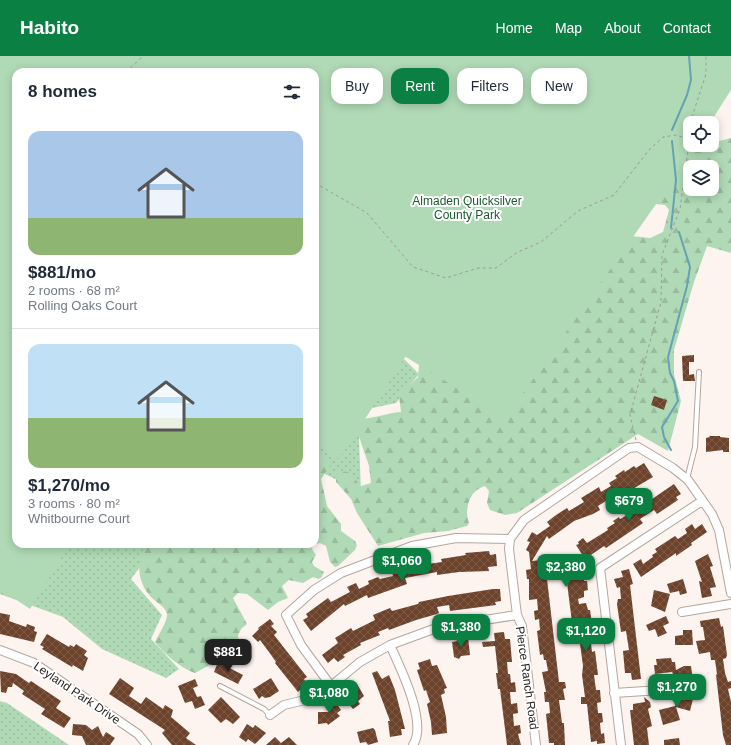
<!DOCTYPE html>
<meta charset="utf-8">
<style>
body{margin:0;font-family:Arial,sans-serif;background:#f6f6f7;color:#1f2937;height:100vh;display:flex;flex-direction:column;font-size:15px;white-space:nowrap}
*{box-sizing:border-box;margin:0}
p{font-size:13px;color:#747a83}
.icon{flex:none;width:22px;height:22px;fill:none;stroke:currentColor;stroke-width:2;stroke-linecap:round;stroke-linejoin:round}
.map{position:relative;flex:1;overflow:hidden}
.drawer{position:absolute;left:12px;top:12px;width:307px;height:480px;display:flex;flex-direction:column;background:#fff;border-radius:12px;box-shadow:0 2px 10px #0003}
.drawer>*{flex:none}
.top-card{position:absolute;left:331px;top:12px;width:340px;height:36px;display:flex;gap:8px}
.controls{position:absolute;left:683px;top:60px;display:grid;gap:8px}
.controls a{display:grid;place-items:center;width:36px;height:36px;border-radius:8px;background:#fff;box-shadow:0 2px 10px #0003;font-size:20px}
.price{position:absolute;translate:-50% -34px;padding:0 9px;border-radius:8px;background:#0b8043;color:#fff;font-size:13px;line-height:26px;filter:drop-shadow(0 1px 2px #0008)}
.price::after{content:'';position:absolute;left:50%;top:24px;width:12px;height:9px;margin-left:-6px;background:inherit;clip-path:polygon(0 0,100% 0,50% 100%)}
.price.current{background:#222;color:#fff}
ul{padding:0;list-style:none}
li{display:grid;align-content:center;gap:8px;height:212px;padding:0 16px}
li+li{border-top:1px solid #e0e1e3}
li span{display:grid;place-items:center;height:124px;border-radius:12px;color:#555}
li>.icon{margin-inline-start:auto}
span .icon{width:72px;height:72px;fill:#fffc;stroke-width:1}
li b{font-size:17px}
h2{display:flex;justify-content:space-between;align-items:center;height:48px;padding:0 16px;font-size:17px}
.chip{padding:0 14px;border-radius:12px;background:#fff;box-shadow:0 2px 10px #0003;font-size:14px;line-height:36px}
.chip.current{background:#0b8043;color:#fff}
header{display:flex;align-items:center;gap:24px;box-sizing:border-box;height:56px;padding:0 20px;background:#0b8043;color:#fff}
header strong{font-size:19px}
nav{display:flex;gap:22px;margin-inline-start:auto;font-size:14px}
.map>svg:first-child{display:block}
.grass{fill:url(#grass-dots)}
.forest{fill:url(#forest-firs);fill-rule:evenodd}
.park{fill:#b0dab6}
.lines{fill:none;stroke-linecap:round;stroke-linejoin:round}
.stream{stroke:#64a2b4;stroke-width:2}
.building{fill:url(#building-cross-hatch)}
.service-casing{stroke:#b4a69f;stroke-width:6}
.minor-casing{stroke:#b4a69f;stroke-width:10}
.path{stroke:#a09995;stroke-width:1;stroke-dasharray:3 3;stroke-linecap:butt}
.service{stroke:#fff;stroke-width:4}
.minor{stroke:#fff;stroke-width:8}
.labels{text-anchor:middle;stroke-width:4;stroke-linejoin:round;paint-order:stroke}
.park-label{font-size:12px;fill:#1b5b2d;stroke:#fff}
.street-label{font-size:12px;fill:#27221f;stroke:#fff}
</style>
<header>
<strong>Habito</strong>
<nav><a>Home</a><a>Map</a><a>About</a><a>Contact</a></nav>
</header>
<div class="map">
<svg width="731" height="689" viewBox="0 0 731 689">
<defs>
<pattern id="grass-dots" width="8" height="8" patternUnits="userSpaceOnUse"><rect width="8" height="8" fill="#b0dab6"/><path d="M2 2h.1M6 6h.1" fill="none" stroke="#97bb9c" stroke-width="1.8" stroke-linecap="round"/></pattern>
<pattern id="forest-firs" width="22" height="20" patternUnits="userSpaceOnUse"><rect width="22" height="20" fill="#b0dab6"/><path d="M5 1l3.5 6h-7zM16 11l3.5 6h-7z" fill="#97bb9c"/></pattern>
<pattern id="building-cross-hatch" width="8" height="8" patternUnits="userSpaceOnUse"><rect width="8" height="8" fill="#6e432c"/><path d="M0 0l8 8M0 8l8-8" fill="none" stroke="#7e5b49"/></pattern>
</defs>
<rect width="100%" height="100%" fill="#fdf4f0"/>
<path class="grass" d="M315,229L386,285L419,318L396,347L358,355L361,436L315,413Z
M22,488H157L131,523L162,559L151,583L179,613L166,622L102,593L63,561L0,538V520Z
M0,645L7,647L69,689H0Z"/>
<path class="forest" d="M151,0H701L622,179L650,182L663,176L669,154L665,149L655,148L682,95L712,89V87L731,82V197L707,190L694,226L674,294V318L681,345L668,395L638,378L517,457L505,459L490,454L487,447L489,435L485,430C469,434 464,454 469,467L467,470L448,475L424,477L378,490L357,457L351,443L336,426V419L341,415L348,416L361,430L371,427L369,410L355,369L358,363C373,363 386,357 401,356L399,340L418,321L419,309L401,298L315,16H133ZM690,111H712V133H690Z
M315,398L333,406L321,423L327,450L341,468V475L355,485L357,489L355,494L338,510L335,511L330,506L326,490L320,487L315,488Z
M147,488H313L312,493L316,499L312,506L314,510L324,516L321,522L318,523L313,521L303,527L289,524L282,530L288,542L278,546L268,554L247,538L238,537L233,542L247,568L241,573L238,580L239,584L208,610L195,617C182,613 163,597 155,586C158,579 168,565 167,558C165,550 157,547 152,542C137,527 135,504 147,488Z"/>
<path class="park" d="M0,0H731V34L710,67H690V89H697L692,97L505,363L406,300L339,403L315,387V16H16V488H70L30,553L0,533Z"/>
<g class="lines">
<path class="stream" d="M672,74L687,39L691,24L689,0
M671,172L676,124L672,85
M671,394L664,381L662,371L678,345L674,325L670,317L668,301L687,230L690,211L679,176"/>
</g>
<path class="building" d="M694,299V306H689V319L694,318L695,325H683L682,300Z
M654,340L667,344L664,354L651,349Z
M709,380H720V381L729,382V396H723V394L706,396V382L710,381Z
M644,407L653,421L619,441L617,438L598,450L600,454L593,458L574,465L549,483L547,480L532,505L540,504L542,523H547L559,626H565L566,632L563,633L565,644H559L562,667H564L565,689H554V687H549L546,658L550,657L549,646H545L544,636H546L542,616L548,615L546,604H544L543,598L540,599L537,575L540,574L539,563L535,564L534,555L538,554L537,543L529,544V523H527L526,514L531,513L529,496L526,494L530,486L527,485L532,476L537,479L550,470L547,466L556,459L567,452L569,455L584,446L581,442L591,436L599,431L601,436L611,430L609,427L617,422L615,420L624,414L625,416L634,410L636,412Z
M674,428L681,438L676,441L678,444L657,458L654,454L640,463L643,467L606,492L604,490L585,503L576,489L579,488L578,486L583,482L587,487L608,474L607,472L615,467L613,465L619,461L620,463L633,456Z
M692,468L695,473L702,468L707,476L691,487L692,489L676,500V497L641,521L633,508L641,503L643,508L653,501L652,499L657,496L655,493L675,480L678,483L687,477L685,473Z
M489,495L490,499L496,498L497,510L488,511L489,515L459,516L437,519V516L405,522L407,528L368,542L367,539L345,550L344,548L311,575L303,564L308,561L306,558L328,542L331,546L350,536L347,531L356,527L359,533L369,528L368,525L378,521L380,523L393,520L392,516L410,511V509L416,508L415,504L426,502L428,508L442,506L441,503L466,499L465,497Z
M708,498L713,510L710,511L716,531L710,532L712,540L702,542L699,525L702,526L695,505Z
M576,502L577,508L570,512L568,503Z
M583,513L584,525H587L588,534L584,535V541L578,543L579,548L586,547L588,554H590L593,574L590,575L591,588L592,596L595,595L598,619H594L596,634H600L601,646L597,647L598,657H602L603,666L600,667L601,678L604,677L605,687L597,688V685L591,686L587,648H581V641H585L582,619L583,610L577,565L572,566L567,527V515Z
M629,513L633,528L630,529L641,623L632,624L631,617H625L623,595L629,594L626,575L621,576L617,548L618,543H621L620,531L617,532L614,523L623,521L621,515Z
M683,523L687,537L680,539L679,535L670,537L667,528Z
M493,533H500L501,545L495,546L496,549L450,555L449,549L437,551L439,557L437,558L416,564L389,574L388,572L378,576L380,579L360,587L361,589L343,599L345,601L338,606L334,602L328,607L322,599L338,587L335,582L351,572L353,575L375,564L373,559L390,552L392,555L418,548L419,546L448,540Z
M654,534L670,538L665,556L651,550Z
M0,557L10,559L9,565L26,571L27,568L35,571L34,575L37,576L34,586L0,578Z
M666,560L669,567L663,570L667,577L658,581L655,573L649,575L646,569Z
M719,562L721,571L723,570L727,599L726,602L723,603L725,617L728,626L731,625V632L728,633L731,646V689H726L723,679L716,619L717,618L715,604H711L710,596L699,598L696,585L705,584L703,571H701L700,565Z
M270,563L274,568L271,570L277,576L274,579L307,621L304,623L307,628L298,636L275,607L276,606L269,596L260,584L258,586L252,580L259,573L258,572Z
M683,574H692L693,589H675V580L683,579Z
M504,576L505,583H510L512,606H507L508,618H510L511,627L515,626L516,636H510L511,648L517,647L518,657L513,658L514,670L520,669L521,677L518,678L521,689H507L500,633H498L496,617H498L495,590L483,591L482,586L495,585L494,577Z
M47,578L69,591L70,589L74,591L76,588L87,595L84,599L88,602L83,615L73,609L72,611L42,593L44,591L40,589Z
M468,581L470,599L461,600L459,603L454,601L452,586L458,585L457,582Z
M671,602L672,606H675L676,614L684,610H691L693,625L679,631L672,616L655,618L654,609H657L656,603Z
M430,603L432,610L437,609L447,632L444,633L445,637L441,639L446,661L447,677L432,679L431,666L427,648L430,646L426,634L424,635L417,614L420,613L418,607Z
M218,606L243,619L238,628L214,616Z
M0,615L16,618L29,627L31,625L61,645L56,652L71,662L64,672L41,658L45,653L22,638L24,635L13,627L12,631H8L6,637L1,636Z
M377,615L382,623L389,619L395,634L405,673H401L402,679L390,681L388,665H390L372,617Z
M120,622L134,632L129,640L141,648L146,641L163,653L165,649L173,654L171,661L190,677L186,682L196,689H172L162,677L165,674L109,638Z
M271,622L279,635L270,641L265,642L262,640L259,643L253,633Z
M195,623L198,630L193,632L197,641L201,640L205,649L195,653L192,645L185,647L178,630Z
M357,628L364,640L358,645L360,648L353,653L344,642L349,638L346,635Z
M681,633L694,639L690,655L676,651L680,664L663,669L659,654L675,650Z
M221,641L240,661L233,668L226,663L221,667L208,654Z
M644,641L650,646L651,651L648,653L652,670L647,672L649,689H634L630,654H633V648L645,646Z
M334,644L341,654L337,657L340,660L328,669L327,667L318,668V656H329L325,650Z
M73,668L86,669L92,674L98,670L103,681L106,676L115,682L110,689H86L82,680L72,679Z
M247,668L253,672L255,669L266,677L255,688L248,683L246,686L239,681Z
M373,672L375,674L378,686L368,689L366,686L360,687L357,676Z
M275,681L281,687L289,681L297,689H266Z
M679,682L680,689H664V684Z"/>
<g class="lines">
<defs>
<path id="service" d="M687,423L695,391L699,316
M220,630L264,653L270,659"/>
<path id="minor" d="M510,483L509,493L517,559L522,570L536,689
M682,556L731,548
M390,589C400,611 428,667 413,689
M0,594L34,607L138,678L147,689
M331,630L301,589L286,559L314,534L341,517L412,490L456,482L510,483L524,464L629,392L638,391L673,412L688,424L712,458L719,474L731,537
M614,637L661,634
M270,659L284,649L309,643L331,630L360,606L390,589L439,571L517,559
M621,689L600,512L702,445"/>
</defs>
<use href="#service" class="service-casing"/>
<use href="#minor" class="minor-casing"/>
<path class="path" d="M126,16L143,0
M690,67L706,18V0
M315,127L367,157L413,211L446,222L478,212H496L516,197L541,186L578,155L614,139L649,94L663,81L676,79L688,83
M636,384L630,359L661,246L662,199L680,153L690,80"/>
<use href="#service" class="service"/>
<use href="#minor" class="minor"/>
</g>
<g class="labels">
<g class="park-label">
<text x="467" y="149">Almaden Quicksilver<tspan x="467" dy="14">County Park</tspan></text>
</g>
<g class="street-label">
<text transform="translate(527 622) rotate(82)" y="4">Pierce Ranch Road</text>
<text transform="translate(77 637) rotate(34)" y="4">Leyland Park Drive</text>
</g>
</g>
</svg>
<div class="controls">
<a><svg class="icon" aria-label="locate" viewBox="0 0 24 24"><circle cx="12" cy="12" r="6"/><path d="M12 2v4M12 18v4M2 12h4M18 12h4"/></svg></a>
<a><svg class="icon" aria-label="layers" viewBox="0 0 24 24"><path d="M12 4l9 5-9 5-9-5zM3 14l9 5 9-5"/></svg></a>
</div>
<b class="price" style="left:629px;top:466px">$679</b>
<b class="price" style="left:402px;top:526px">$1,060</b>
<b class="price" style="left:566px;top:532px">$2,380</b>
<b class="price" style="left:461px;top:592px">$1,380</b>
<b class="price" style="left:586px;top:596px">$1,120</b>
<b class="price current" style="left:228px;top:617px">$881</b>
<b class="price" style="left:677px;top:652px">$1,270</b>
<b class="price" style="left:329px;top:658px">$1,080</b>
<div class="top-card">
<a class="chip">Buy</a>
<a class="chip current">Rent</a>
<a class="chip">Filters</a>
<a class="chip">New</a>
</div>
<section class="drawer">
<h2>8 homes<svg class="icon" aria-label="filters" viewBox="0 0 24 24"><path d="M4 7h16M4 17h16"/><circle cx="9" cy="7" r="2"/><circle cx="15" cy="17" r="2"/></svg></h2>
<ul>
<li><span style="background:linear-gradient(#a9c7e8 70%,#8fb573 0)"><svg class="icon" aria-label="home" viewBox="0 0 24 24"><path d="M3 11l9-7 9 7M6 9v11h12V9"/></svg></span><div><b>$881/mo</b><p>2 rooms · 68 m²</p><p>Rolling Oaks Court</p></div></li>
<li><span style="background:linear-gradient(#bfe0f5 60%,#8fb573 0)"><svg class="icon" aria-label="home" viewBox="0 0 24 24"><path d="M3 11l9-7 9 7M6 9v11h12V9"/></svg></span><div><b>$1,270/mo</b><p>3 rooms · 80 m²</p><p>Whitbourne Court</p></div></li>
</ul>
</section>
</div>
